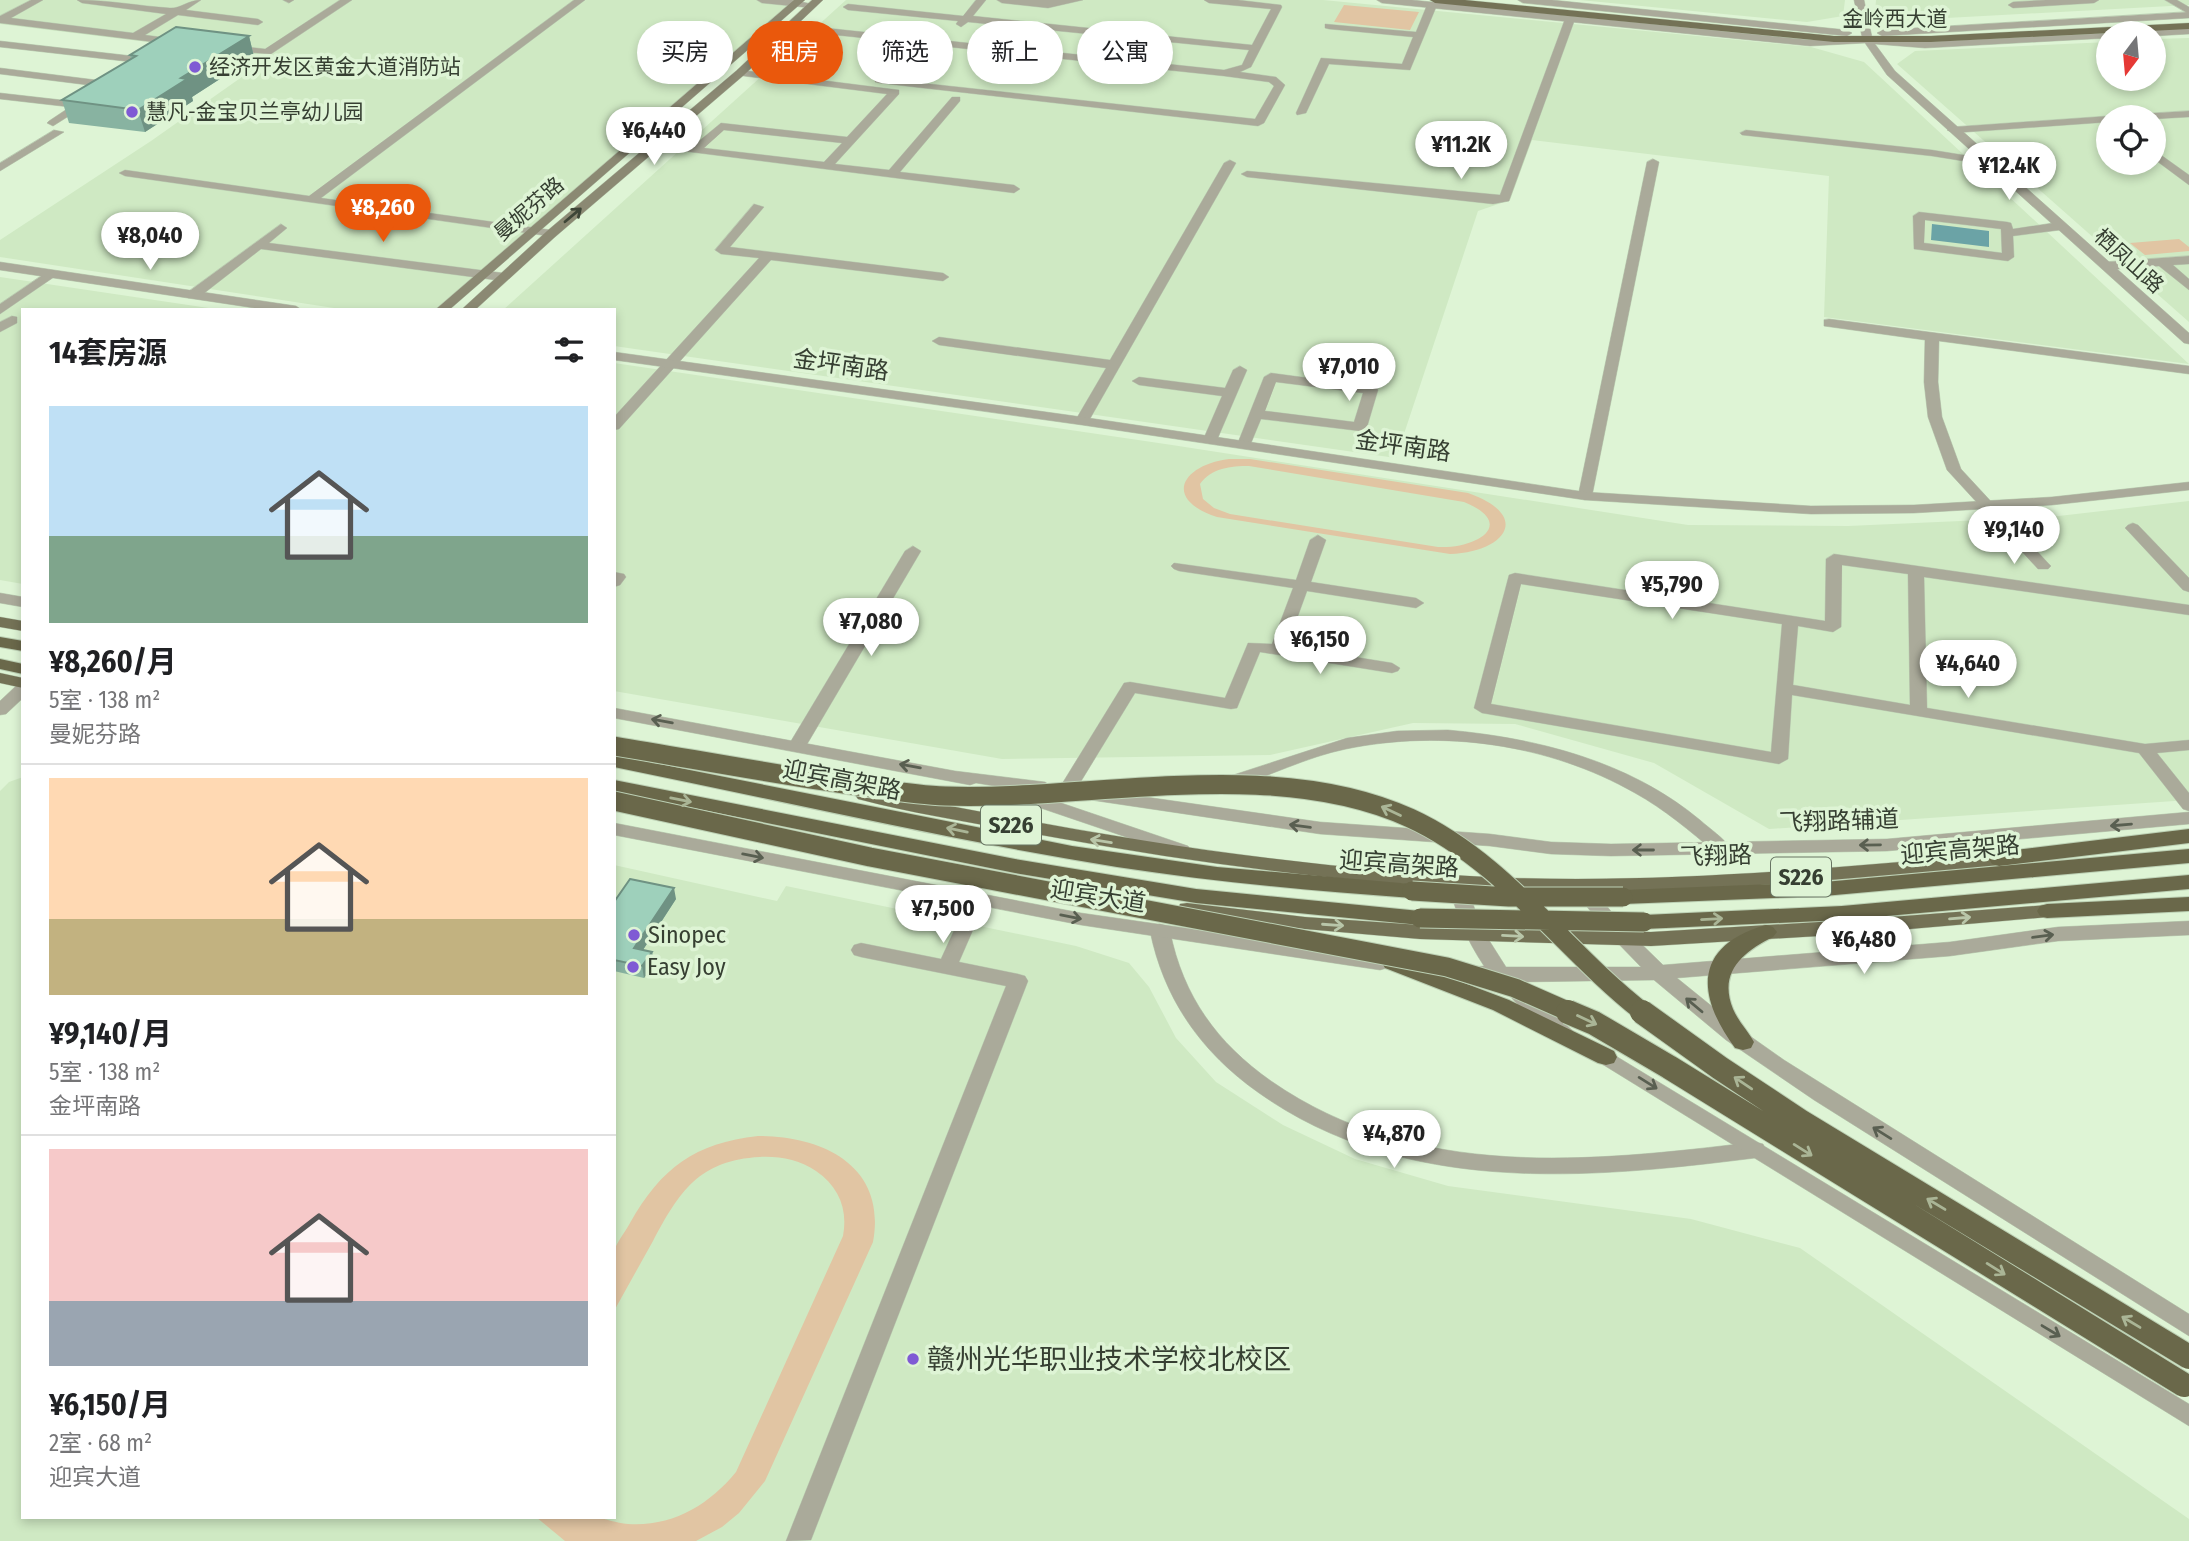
<!DOCTYPE html>
<html lang="zh">
<meta charset="utf-8">
<style>
body{margin:0;font-family:"Fira Sans Condensed","Noto Sans SC",sans-serif;background:#f2f2f2;color:#202124;height:100vh;display:flex;flex-direction:column;font-size:26px;white-space:nowrap}
*{box-sizing:border-box;margin:0}
p{font-size:23px;color:#757577}
.icon{flex:none;width:38px;height:38px;fill:none;stroke:currentColor;stroke-width:2;stroke-linecap:round;stroke-linejoin:round}
.map{position:relative;flex:1;overflow:hidden}
.panel{position:absolute;left:21px;top:308px;width:595px;height:1211px;display:flex;flex-direction:column;background:#fff;border-radius:0px;box-shadow:0 4px 10px #0003}
.panel>*{flex:none}
.hud{position:absolute;left:637px;top:21px;width:665px;height:63px;display:flex;gap:14px}
.needle{width:46px;rotate:196deg}
.controls{position:absolute;left:2096px;top:21px;display:grid;gap:14px}
.controls a{display:grid;place-items:center;width:70px;height:70px;border-radius:50%;background:#fff;box-shadow:0 4px 10px #0003;font-size:35px}
.price{position:absolute;translate:-50% -60px;padding:0 16px;border-radius:24px;background:#fff;color:#222;font-size:23px;line-height:46px;filter:drop-shadow(0 2px 4px #0008)}
.price::after{content:'';position:absolute;left:50%;top:42px;width:21px;height:16px;margin-left:-10px;background:inherit;clip-path:polygon(0 0,100% 0,50% 100%)}
.price.active{background:#ea580c;color:#fff}
ul{padding:0;list-style:none}
li{display:grid;align-content:center;gap:14px;height:371px;padding:0 28px}
li+li{border-top:2px solid #e0e0e0}
li span{display:grid;place-items:center;height:217px;border-radius:0px;color:#555}
li>.icon{margin-inline-start:auto}
span .icon{width:126px;height:126px;fill:#fffc;stroke-width:1}
li b{font-size:30px}
h2{display:flex;justify-content:space-between;align-items:center;height:84px;padding:0 28px;font-size:30px}
.pill{padding:0 24px;border-radius:32px;background:#fff;box-shadow:0 4px 10px #0003;font-size:24px;line-height:63px}
.pill.active{background:#ea580c;color:#fff}
.map>svg:first-child{display:block}
.built{fill:#cfe9c3;fill-rule:evenodd}
.green{fill:#e1c5a3;fill-rule:evenodd}
.water{fill:#6ba3a6}
.lines{fill:none;stroke-linecap:round;stroke-linejoin:round}
.minor-casing{stroke:#bcd0b4;stroke-width:1}
.tertiary-casing{stroke:#bcd0b4;stroke-width:1}
.secondary-casing{stroke:#bcd0b4;stroke-width:1}
.primary-casing{stroke:#bcd0b4;stroke-width:1}
.trunk-casing{stroke:#bcd0b4;stroke-width:2}
.minor{fill:#aaaa9a;fill-rule:evenodd}
.tertiary{fill:#aaaa9a;fill-rule:evenodd}
.secondary{fill:#8b8973;fill-rule:evenodd}
.primary{fill:#747256;fill-rule:evenodd}
.trunk{fill:#6a684a;fill-rule:evenodd}
.trunk-bridge-far1-casing{stroke:#bcd0b4;stroke-width:21;stroke-linecap:butt}
.trunk-bridge-casing{stroke:#bcd0b4;stroke-width:26;stroke-linecap:butt}
.trunk-bridge-far1{stroke:#6a684a;stroke-width:19}
.trunk-bridge{stroke:#6a684a;stroke-width:24}
.wall{fill:#88b3a1}
.shaded-wall{fill:#6f9283}
.building{fill:#9ed0bb;stroke:#6f9283;stroke-width:2}
.oneway{stroke:#3e4638}
.oneway2{stroke:#595f51}
.oneway3{stroke:#aab596}
.oneway4{stroke:#b9c6a9}
.poi-dot{fill:#7f5ad4;stroke:#def4d5;stroke-width:2.5}
.labels{text-anchor:middle;stroke-width:7;stroke-linejoin:round;paint-order:stroke}
.far-street-label{font-size:21px;fill:#363f32;stroke:#def4d5}
.far-poi-label{font-size:21px;fill:#363f32;stroke:#def4d5;text-anchor:start}
.shield{fill:#def4d5;stroke:#687563;stroke-width:2}
.shield-label{font-size:23px;font-weight:bold;fill:#363f32}
.street-label{font-size:24px;fill:#363f32;stroke:#def4d5}
.poi-label{font-size:24px;fill:#363f32;stroke:#def4d5;text-anchor:start}
.near-poi-label{font-size:28px;fill:#363f32;stroke:#def4d5;text-anchor:start}
</style>
<div class="map">
<svg width="2189" height="1541" viewBox="0 0 2189 1541">
<rect width="100%" height="100%" fill="#def4d5"/>
<path class="built" d="M0,0H796L437,310H347L0,257V240L151,141L270,57L0,24Z
M846,0H1323L1811,47L1864,62L2189,364L1824,317L1829,176L1532,140L1510,200L1478,211L1396,458L614,346V310H503Z
M1580,0H1845L1843,16L1807,22Z
M1876,0H2189V5L1891,21L1875,15Z
M2189,38V322L1897,64L1915,51L2109,42V79H2154V39ZM2109,117H2154V163H2109Z
M0,277L222,310H23V584L0,580Z
M614,363L1172,445L1688,525L1848,526L2050,517L2189,501V800L1769,829L1654,763L1515,724L1413,723L1270,755L1002,759L614,691Z
M23,777V1517H614V865L777,901L786,886L1076,946L1129,963L1149,987L1176,1038L1216,1082L1283,1125L1355,1159L1448,1186L1691,1219L1800,1248L2189,1519V1541H0V791L9,782Z"/>
<path class="green" d="M1344,5L1419,12L1410,30L1334,22Z
M2179,239L2189,247V251L2145,255L2130,243Z
M1229,459H1250L1468,493C1533,516 1505,552 1450,554L1217,517C1162,499 1182,465 1229,459ZM1249,466L1464,502C1518,524 1476,549 1438,547L1230,514L1214,508L1203,499L1200,484C1211,468 1231,466 1249,466Z
M758,1136C823,1136 887,1166 873,1242L765,1481L739,1513L722,1527L696,1541H565L536,1517C555,1517 576,1515 596,1517C606,1519 616,1523 628,1524C672,1527 709,1505 736,1472L843,1236C848,1209 839,1187 816,1171C800,1160 779,1156 760,1157C699,1160 679,1192 653,1241C640,1264 627,1288 614,1311C614,1293 610,1269 614,1251C617,1242 625,1232 630,1223C661,1168 695,1143 758,1136Z"/>
<path class="water" d="M1932,224L1989,231V247L1931,240Z"/>
<g class="lines">
<defs>
<path id="minor" d="M31,0H43L11,18L133,33L166,14L82,3L77,0C109,0 139,6 170,8C180,9 188,0 201,0L186,10L258,19L263,22L258,25L178,15L145,35L182,40L183,42L178,45L0,23V16Z
M283,0H294L289,3Z
M340,0H352L271,54L230,51L225,48L230,45L265,49Z
M574,0H585L321,198L551,230L555,231V237L125,176L119,173L125,170L309,196Z
M757,0H792L817,5L812,8L762,3Z
M976,0H986L973,16L1252,45L1271,9L1209,3L1204,0H1238L1281,5L1282,7L1251,67L1240,72L1276,77L1285,85L1264,123L1258,126L879,83L875,82V78L1255,119L1274,86L1269,82L1224,76L788,30L783,27L788,24L1224,70L1242,65L1249,50L968,22L961,27L956,24L958,21L848,10L843,7L848,4L963,16Z
M997,0H1083L1048,8L1002,3Z
M2046,0H2099L2094,3L2013,8L2008,5L2013,2Z
M2165,0H2177L2189,7V14Z
M1432,2L1437,5L1410,70L1329,64L1306,113L1297,115L1296,113L1321,58L1402,64L1413,37L1329,29L1325,28V24L1416,32L1427,5Z
M1570,16L1575,19L1509,201L1493,204L1247,177L1241,174L1247,171L1500,195L1565,19Z
M0,41L150,58L155,61L150,64L0,47Z
M0,68L112,82L117,85L112,88L0,74Z
M740,70L899,90V94L835,164L889,170L952,97H960V101L900,172L1014,185L1020,189L1014,193L651,147V143L655,142L693,146L721,123L847,137L887,94L736,75L735,73ZM724,130L842,143L824,162L704,148Z
M0,93L79,102L86,99L91,102L53,126L47,123L49,121L70,107L0,99Z
M2189,111V117L2154,119V117H2133L2139,114Z
M2109,116L2113,117H2109V122L1953,133L1947,130L1953,127Z
M54,130L64,132L0,171V163Z
M1746,130L1932,150L1988,159L1994,162L1988,165L1932,156L1742,135L1740,133Z
M2154,150L2189,175V185L2154,159Z
M1653,159L1659,162L1592,496L1585,500L1578,496L1647,162Z
M1230,160L1236,163L1087,424H1077L1075,421L1106,368L939,345L932,341L939,337L1110,360L1224,163Z
M754,204L764,207L730,247L943,273L949,277L943,281L771,260L619,429L614,430V417L759,258L721,254L715,250Z
M1919,212L2007,222L2011,223L2013,229L2060,222L2066,226L2060,230L2013,236L2014,257L2008,261L1914,249L1913,216ZM1925,220L2001,229L2002,253L1924,243Z
M281,224L287,228L269,243L503,273L509,277L503,281L261,249L198,298H188V292Z
M2189,256V264L2173,265L2189,279V290L2159,266L2106,270L2100,266L2106,262Z
M50,270L54,271V277L0,314V304Z
M12,316L17,317V323L0,332V322Z
M1829,319L2189,366V374L1939,341L1938,382L1942,417L1961,469L2048,563L2051,566L2048,569H2038L1947,470L1928,417L1924,382L1925,340L1824,326V320Z
M1240,366L1247,370L1217,440L1210,444L1203,440L1222,396L1139,385L1132,381L1139,377L1225,388L1233,370Z
M1271,373L1376,387L1378,390L1367,427L1360,431L1261,419L1249,448H1239L1237,445L1264,377ZM1276,382L1363,393L1354,422L1265,411Z
M2133,523L2138,525L2189,578V592L2183,590L2128,531L2125,528L2128,525Z
M1318,535L1326,540L1311,582L1416,598L1424,603L1416,608L1307,591L1287,646L1392,663L1400,668L1398,671L1392,673L1260,652L1237,708L1231,709L1135,693L1072,796H1060L1057,792L1124,683L1130,682L1225,698L1248,643L1272,644L1293,588L1179,571L1174,569L1171,566L1174,563L1296,580L1310,540Z
M913,546L921,551L806,746L803,750H791L788,746L905,551Z
M1834,554L2189,605V615L1924,577L1927,708L2145,744L2189,740V750L2157,753L2189,793V811L2183,809L2139,753L1792,695L1788,759L1779,764L1482,713L1474,708L1509,575L1515,573L1825,621L1826,559ZM1842,565L1908,574L1910,705L1793,685L1798,626L1833,632L1841,627ZM1521,584L1782,624L1771,752L1491,704Z
M614,572L624,574L626,577L620,585L614,587Z
M1448,730C1537,738 1629,761 1700,820C1710,829 1724,838 1731,849L1728,853H1716C1690,831 1664,809 1635,793C1549,744 1443,729 1346,749C1306,757 1269,777 1230,788L1221,782L1224,778L1347,738L1397,731Z
M977,894L984,896L986,900L959,962L1018,974L1025,976L1028,981L811,1540L786,1541L1006,986L861,957L854,955L851,950L854,945L861,943L941,959L968,900L970,896Z
M1160,924L1167,926L1170,931C1183,996 1217,1043 1271,1081C1415,1181 1590,1162 1755,1142L1763,1144L1766,1150L1763,1156L1755,1158C1588,1179 1404,1196 1259,1093C1202,1053 1164,1000 1150,931L1153,926Z"/>
<path id="tertiary" d="M1377,0H1412L1810,40L1862,37L1854,0H1864L1872,37L1925,42L2113,33H2109V38L1925,48L1875,44L1895,71L2189,333V344L2184,343L1887,75L1865,43L1810,46L1382,3Z
M1518,0H1552L1847,30L1852,33L1847,36L1523,3Z
M2189,12V18L1882,36L1877,33L1882,30Z
M2189,28V34L2154,36V33H2136L2141,30Z
M0,262L296,306L302,310H268L0,270Z
M614,352L1082,417L1585,492L1811,506L1914,505L2052,497L2189,482V490L2052,505L1914,513L1811,514L1585,500L1082,425L614,360Z
M0,593L23,597V607L0,603Z
M23,684V698L6,714L0,715V701L17,685Z
M614,708L955,771L1045,782L1054,788L1045,794L976,783L970,785L614,718Z
M1090,789L1320,822L1490,834L1551,842L1611,844L1887,839L2189,812V824L1887,851L1611,856L1551,854L1490,846L1320,834L1084,799L1081,795Z
M1023,790L1188,846L1191,850L1188,854H1176L1017,800L1014,796L1017,792Z
M614,823L1081,913L1380,956L1387,958L1390,963L1387,968L1380,970L1081,925L614,835Z
M1457,875L1464,877L1466,881L1480,926L1506,967H1641L1609,934L1575,892L1573,888L1575,884H1589L1622,925L1663,965L1950,942L2058,927L2189,921V935L2058,941L1950,956L1677,978L1740,1029L1784,1060L2189,1314V1336L1814,1100L1726,1040L1654,980L1518,982L1573,1031L1570,1036L1563,1038L1556,1036L1519,1006L1495,980L1470,977L1467,972L1470,967L1484,966C1466,939 1455,912 1448,881L1450,877Z
M1596,1044L2189,1404V1426L1589,1056L1586,1051L1589,1046Z"/>
<path id="secondary" d="M794,0H805L449,310H435Z
M812,0H823L744,75L555,237L475,310H461L547,231L736,71Z"/>
<path id="primary" d="M1430,0H1465L1834,36H1931L2189,23V29L1931,42H1834L1435,3Z
M0,617L23,621V631L0,627Z
M0,673L23,678V688L0,683Z
M864,789C1078,832 1294,871 1513,878C1679,883 1845,867 2011,852L2020,858L2011,864C1866,877 1720,892 1574,891C1401,890 1229,869 1058,838C992,826 923,816 858,799L855,795L858,791Z
M1187,903L1305,917L1420,925L1651,932L1852,920L2060,904L2067,905L2069,910L2067,915L2060,916L1852,934L1651,946L1420,939L1305,929L1180,914L1178,909L1180,904Z"/>
<path id="trunk" d="M0,637L23,641V651L0,647Z
M0,659L23,664V674L0,669Z
M614,755L1072,846L1217,867L1412,884L1419,886L1422,891L1419,896L1412,898C1314,891 1215,882 1117,867C949,840 782,801 614,767Z
M614,780L1015,859L1196,889L1420,911L1427,913L1430,918L1427,923L1420,925L1196,903L1015,873L614,792Z
M2189,829V843L1999,866L1992,864L1989,859L1992,854L1999,852Z
M2189,849V863L1824,896L1623,904L1616,902L1613,897L1616,892L1623,890L1824,882Z
M2189,875V889L1842,920L1644,929L1637,927L1634,922L1637,917L1644,915L1842,906Z
M2189,897V911L2047,918L2040,916L2037,911L2040,906L2047,904Z
M1766,925L1773,927L1777,932L1773,937C1743,952 1718,972 1733,1009C1738,1021 1748,1031 1754,1042L1751,1048L1743,1050L1735,1048C1696,995 1693,946 1766,925Z
M1393,956L1509,1000L1614,1051L1617,1057L1614,1063L1606,1065L1598,1063L1493,1010L1385,968L1382,963L1385,958Z"/>
</defs>
<use href="#minor" class="minor-casing"/>
<use href="#tertiary" class="tertiary-casing"/>
<use href="#secondary" class="secondary-casing"/>
<use href="#primary" class="primary-casing"/>
<use href="#trunk" class="trunk-casing"/>
<use href="#minor" class="minor"/>
<use href="#tertiary" class="tertiary"/>
<use href="#secondary" class="secondary"/>
<use href="#primary" class="primary"/>
<use href="#trunk" class="trunk"/>
<defs>
<path id="trunk-bridge-far1" d="M614,746C693,759 772,774 851,785C882,789 914,795 945,796C1092,801 1272,755 1410,818C1504,861 1564,951 1644,1013
M614,801L870,857L1447,967L1515,988L1572,1013
M1412,891L1509,897H1623
M1420,918L1644,922"/>
<path id="trunk-bridge" d="M1568,1012L1594,1023L1669,1067L2184,1385
M1642,1012L1720,1068L1800,1121L2189,1357"/>
</defs>
<use href="#trunk-bridge-far1" class="trunk-bridge-far1-casing"/>
<use href="#trunk-bridge" class="trunk-bridge-casing"/>
<use href="#trunk-bridge-far1" class="trunk-bridge-far1"/>
<use href="#trunk-bridge" class="trunk-bridge"/>
</g>
<path class="wall" d="M249,36L254,57L192,97L193,101L145,132L69,123L62,100L131,59L130,55Z
M676,899L643,950L652,952L654,963L644,978L614,971V902Z"/>
<path class="shaded-wall" d="M249,36L254,57L192,97L193,101L145,132L138,110L181,78Z
M674,888L676,899L637,959L634,948Z
M652,952L654,963L644,978L642,966Z"/>
<path class="building" d="M176,27L249,36L181,78L187,79L138,110L62,100L136,56L130,55Z
M630,879L674,888L634,948L652,952L642,966L614,960V902Z"/>
<defs><path id="oneway-shaft" d="M-6 0H5M1.5-3L5.5 0L1.5 3" fill="none" stroke-width="1.6" stroke-linecap="round" stroke-linejoin="round" transform="scale(1.75)"/></defs>
<use class="oneway" href="#oneway-shaft" transform="translate(573 215) rotate(-40)"/>
<g class="oneway2">
<use href="#oneway-shaft" transform="translate(662 721) rotate(-170)"/>
<use href="#oneway-shaft" transform="translate(910 766) rotate(-170)"/>
<use href="#oneway-shaft" transform="translate(2121 825) rotate(175)"/>
<use href="#oneway-shaft" transform="translate(1300 826) rotate(-173)"/>
<use href="#oneway-shaft" transform="translate(1870 845) rotate(179)"/>
<use href="#oneway-shaft" transform="translate(1643 850) rotate(180)"/>
<use href="#oneway-shaft" transform="translate(753 856) rotate(11)"/>
<use href="#oneway-shaft" transform="translate(1071 917) rotate(11)"/>
<use href="#oneway-shaft" transform="translate(2043 936) rotate(-8)"/>
<use href="#oneway-shaft" transform="translate(1694 1005) rotate(-140)"/>
<use href="#oneway-shaft" transform="translate(1648 1083) rotate(32)"/>
<use href="#oneway-shaft" transform="translate(1882 1133) rotate(-148)"/>
<use href="#oneway-shaft" transform="translate(2051 1331) rotate(31)"/>
</g>
<g class="oneway3">
<use href="#oneway-shaft" transform="translate(681 800) rotate(11)"/>
<use href="#oneway-shaft" transform="translate(1391 811) rotate(-155)"/>
<use href="#oneway-shaft" transform="translate(957 830) rotate(-168)"/>
<use href="#oneway-shaft" transform="translate(1712 919) rotate(-3)"/>
<use href="#oneway-shaft" transform="translate(1587 1020) rotate(25)"/>
<use href="#oneway-shaft" transform="translate(1743 1083) rotate(-146)"/>
<use href="#oneway-shaft" transform="translate(1803 1150) rotate(32)"/>
<use href="#oneway-shaft" transform="translate(1936 1204) rotate(-149)"/>
<use href="#oneway-shaft" transform="translate(1996 1269) rotate(32)"/>
<use href="#oneway-shaft" transform="translate(2131 1322) rotate(-149)"/>
</g>
<g class="oneway4">
<use href="#oneway-shaft" transform="translate(1101 841) rotate(-171)"/>
<use href="#oneway-shaft" transform="translate(1960 918) rotate(-5)"/>
<use href="#oneway-shaft" transform="translate(1333 925) rotate(4)"/>
<use href="#oneway-shaft" transform="translate(1513 936) rotate(3)"/>
</g>
<g class="poi-dot">
<circle cx="195" cy="67" r="7"/>
<circle cx="132" cy="112" r="7"/>
<circle cx="634" cy="935" r="7"/>
<circle cx="633" cy="967" r="7"/>
<circle cx="913" cy="1359" r="7"/>
</g>
<g class="labels">
<g class="far-street-label">
<text x="1895" y="26">金岭西大道</text>
<text transform="translate(529 209) rotate(-41)" y="7">曼妮芬路</text>
<text transform="translate(2129 261) rotate(42)" y="7">栖凤山路</text>
</g>
<g class="far-poi-label">
<text x="209" y="74">经济开发区黄金大道消防站</text>
<text x="146" y="119">慧凡-金宝贝兰亭幼儿园</text>
</g>
<g class="shield">
<rect x="981" y="805.5" width="60" height="39" rx="5"/>
<rect x="1771" y="857.5" width="60" height="39" rx="5"/>
</g>
<g class="shield-label">
<text x="1011" y="833">S226</text>
<text x="1801" y="885">S226</text>
</g>
<g class="street-label">
<text transform="translate(841 365) rotate(8)" y="8">金坪南路</text>
<text transform="translate(1403 446) rotate(8)" y="8">金坪南路</text>
<text transform="translate(842 780) rotate(11)" y="8">迎宾高架路</text>
<text transform="translate(1839 821) rotate(-2)" y="8">飞翔路辅道</text>
<text transform="translate(1960 850) rotate(-5)" y="8">迎宾高架路</text>
<text transform="translate(1716 856) rotate(-2)" y="8">飞翔路</text>
<text transform="translate(1399 864) rotate(4)" y="8">迎宾高架路</text>
<text transform="translate(1098 896) rotate(9)" y="8">迎宾大道</text>
</g>
<g class="poi-label">
<text x="648" y="943">Sinopec</text>
<text x="647" y="975">Easy Joy</text>
</g>
<g class="near-poi-label">
<text x="927" y="1369">赣州光华职业技术学校北校区</text>
</g>
</g>
</svg>
<div class="controls">
<a><svg class="needle" viewBox="-14 -14 28 28"><path d="M0-13l5 13h-10z" fill="#e53935"/><path d="M0 13l5-13h-10z" fill="#757577"/></svg></a>
<a><svg class="icon" aria-label="locate" viewBox="0 0 24 24"><circle cx="12" cy="12" r="6"/><path d="M12 2v4M12 18v4M2 12h4M18 12h4"/></svg></a>
</div>
<b class="price" style="left:654px;top:167px">¥6,440</b>
<b class="price" style="left:1461px;top:181px">¥11.2K</b>
<b class="price" style="left:2009px;top:202px">¥12.4K</b>
<b class="price active" style="left:383px;top:244px">¥8,260</b>
<b class="price" style="left:150px;top:272px">¥8,040</b>
<b class="price" style="left:1349px;top:403px">¥7,010</b>
<b class="price" style="left:2014px;top:566px">¥9,140</b>
<b class="price" style="left:1672px;top:621px">¥5,790</b>
<b class="price" style="left:871px;top:658px">¥7,080</b>
<b class="price" style="left:1320px;top:676px">¥6,150</b>
<b class="price" style="left:1968px;top:700px">¥4,640</b>
<b class="price" style="left:943px;top:945px">¥7,500</b>
<b class="price" style="left:1864px;top:976px">¥6,480</b>
<b class="price" style="left:1394px;top:1170px">¥4,870</b>
<div class="hud">
<a class="pill">买房</a>
<a class="pill active">租房</a>
<a class="pill">筛选</a>
<a class="pill">新上</a>
<a class="pill">公寓</a>
</div>
<section class="panel">
<h2>14套房源<svg class="icon" aria-label="filters" viewBox="0 0 24 24"><path d="M4 7h16M4 17h16"/><circle cx="9" cy="7" r="2"/><circle cx="15" cy="17" r="2"/></svg></h2>
<ul>
<li><span style="background:linear-gradient(#bfe0f5 60%,#7fa58c 0)"><svg class="icon" aria-label="home" viewBox="0 0 24 24"><path d="M3 11l9-7 9 7M6 9v11h12V9"/></svg></span><div><b>¥8,260/月</b><p>5室 · 138 m²</p><p>曼妮芬路</p></div></li>
<li><span style="background:linear-gradient(#ffd9b3 65%,#c2b280 0)"><svg class="icon" aria-label="home" viewBox="0 0 24 24"><path d="M3 11l9-7 9 7M6 9v11h12V9"/></svg></span><div><b>¥9,140/月</b><p>5室 · 138 m²</p><p>金坪南路</p></div></li>
<li><span style="background:linear-gradient(#f6c9c9 70%,#9aa5b1 0)"><svg class="icon" aria-label="home" viewBox="0 0 24 24"><path d="M3 11l9-7 9 7M6 9v11h12V9"/></svg></span><div><b>¥6,150/月</b><p>2室 · 68 m²</p><p>迎宾大道</p></div></li>
</ul>
</section>
</div>
